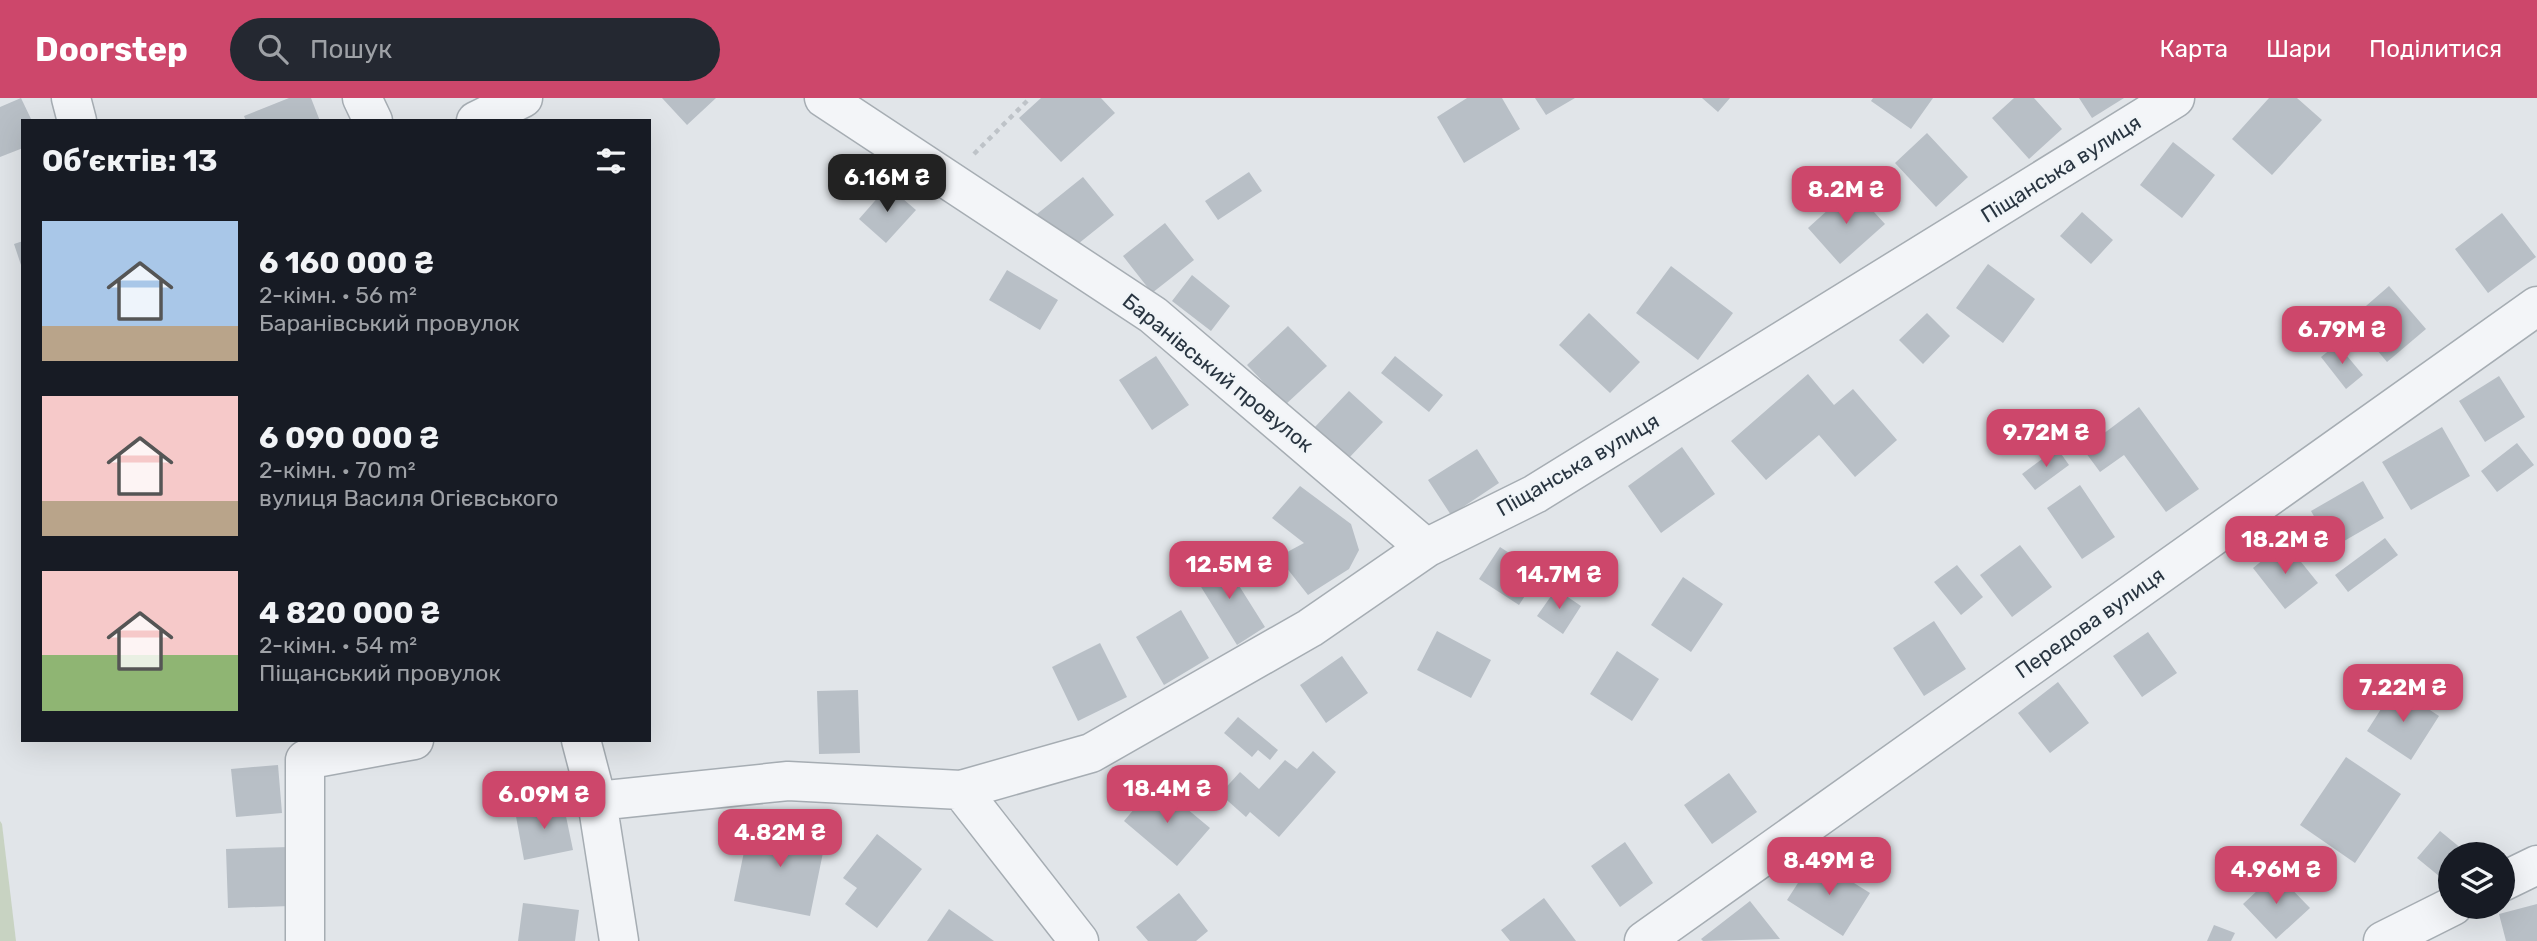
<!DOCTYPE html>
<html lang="uk">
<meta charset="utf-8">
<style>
body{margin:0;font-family:Rubik,sans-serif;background:#242831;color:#f1f3f6;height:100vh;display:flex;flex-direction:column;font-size:26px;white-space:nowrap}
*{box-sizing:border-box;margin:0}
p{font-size:23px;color:#9ea1a6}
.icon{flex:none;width:38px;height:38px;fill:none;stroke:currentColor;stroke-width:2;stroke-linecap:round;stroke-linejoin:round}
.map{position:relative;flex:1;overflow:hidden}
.drawer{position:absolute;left:21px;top:21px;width:630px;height:623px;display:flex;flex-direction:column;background:#171b24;border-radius:0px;box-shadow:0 7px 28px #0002}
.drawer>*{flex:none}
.fabs{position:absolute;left:2438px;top:744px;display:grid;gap:14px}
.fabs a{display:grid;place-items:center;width:77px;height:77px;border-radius:50%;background:#171b24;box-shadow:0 7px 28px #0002;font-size:35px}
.price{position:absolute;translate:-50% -60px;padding:0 16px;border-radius:14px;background:#cd476b;color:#fff;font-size:23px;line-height:46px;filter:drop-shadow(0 2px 4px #0008)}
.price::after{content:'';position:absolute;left:50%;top:42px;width:21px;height:16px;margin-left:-10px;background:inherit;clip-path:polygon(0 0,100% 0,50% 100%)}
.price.on{background:#222;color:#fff}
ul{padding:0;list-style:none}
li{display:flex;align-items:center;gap:21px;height:175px;padding:0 21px}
li span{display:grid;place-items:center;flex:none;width:196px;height:140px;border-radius:0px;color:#555}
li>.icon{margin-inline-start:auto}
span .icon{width:84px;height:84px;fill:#fffc;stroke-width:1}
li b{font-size:30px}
h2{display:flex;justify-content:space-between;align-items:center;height:84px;padding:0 21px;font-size:30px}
header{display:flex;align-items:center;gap:42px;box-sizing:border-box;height:98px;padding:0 35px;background:#cd476b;color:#fff}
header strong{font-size:33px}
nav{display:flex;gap:38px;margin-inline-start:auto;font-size:24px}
.search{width:490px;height:63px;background:#242831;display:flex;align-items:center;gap:18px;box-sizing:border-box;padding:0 24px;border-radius:38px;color:#9ea1a6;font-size:26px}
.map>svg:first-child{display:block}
.green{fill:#c8d3c2}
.building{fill:#b8bfc6}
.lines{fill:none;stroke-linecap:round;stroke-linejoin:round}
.minor-casing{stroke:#a6adb3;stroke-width:41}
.path{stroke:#bec3c8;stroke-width:4.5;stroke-dasharray:5 5;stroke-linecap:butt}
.minor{stroke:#f3f5f8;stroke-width:38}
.labels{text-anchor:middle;stroke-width:5;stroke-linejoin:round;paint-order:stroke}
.street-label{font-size:21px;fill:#293541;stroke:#f0f4f7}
</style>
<header>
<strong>Doorstep</strong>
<div class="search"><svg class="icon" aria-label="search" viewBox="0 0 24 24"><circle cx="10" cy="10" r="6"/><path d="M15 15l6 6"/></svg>Пошук</div>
<nav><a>Карта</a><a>Шари</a><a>Поділитися</a></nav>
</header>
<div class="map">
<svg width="2537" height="843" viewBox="0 0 2537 843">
<rect width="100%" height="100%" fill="#e1e5e9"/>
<path class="green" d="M0,723L2,726L16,843H0Z"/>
<path class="building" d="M21,0L32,23H23V50L0,59V9Z
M289,0H311L320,23H246L244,18Z
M662,0H716L687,27Z
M1041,0H1101L1115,15L1061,64L1019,20Z
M1467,0H1502L1520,31L1464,65L1437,19Z
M1535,0H1575L1546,17Z
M1702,0H1730L1718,14Z
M1873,0H1933L1911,31L1871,3Z
M2014,0H2034L2062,31L2029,61L1992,20Z
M2079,0H2124L2092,20Z
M2269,0H2297L2322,22L2272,77L2232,41Z
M1927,35L1968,79L1936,109L1895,65Z
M2173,44L2215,77L2182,120L2140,87Z
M1249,74L1262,93L1218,122L1205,103Z
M1083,79L1114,117L1068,154L1037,116Z
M888,88L916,112L886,145L859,121Z
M1852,90L1885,126L1840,166L1808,130Z
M2082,114L2113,142L2091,166L2060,138Z
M2502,115L2536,159L2488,195L2455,151Z
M1165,125L1194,162L1152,195L1123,158Z
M23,143V170H22L14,146Z
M1988,166L2035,201L2003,245L1956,210Z
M1671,168L1733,215L1698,262L1636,215Z
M1007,172L1058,202L1040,232L989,202Z
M1192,177L1230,208L1211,233L1172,203Z
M2389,188L2426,231L2387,264L2351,221Z
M1589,215L1640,264L1610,295L1559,247Z
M1927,215L1950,238L1923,266L1899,242Z
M1288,228L1327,268L1285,307L1247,267Z
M2337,246L2363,277L2346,291L2321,259Z
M1156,258L1189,307L1152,332L1119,282Z
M1395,258L1443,297L1429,314L1381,275Z
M1808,276L1834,307L1853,291L1897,342L1855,379L1819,337L1766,382L1731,343Z
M2499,278L2525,319L2485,344L2459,303Z
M1349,293L1383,324L1348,361L1314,330Z
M2139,309L2199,391L2166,414L2124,357L2100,374L2083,351Z
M2442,329L2470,378L2411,412L2382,364Z
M2517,345L2534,367L2497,394L2481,373Z
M1682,349L1715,396L1661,435L1628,388Z
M2057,350L2069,367L2035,392L2022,376Z
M1477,351L1499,385L1451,417L1428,382Z
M2363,383L2384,420L2332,450L2311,413Z
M2080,387L2115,439L2082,461L2047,410Z
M1300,388L1351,426L1359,452L1349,471L1308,497L1278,459L1304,445L1272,420Z
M2385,440L2398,457L2348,494L2335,477Z
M2285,444L2318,485L2285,511L2253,470Z
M2020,447L2052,489L2012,519L1980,477Z
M1500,449L1540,475L1519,507L1479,481Z
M1221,459L1265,529L1237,547L1193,476Z
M1957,467L1983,499L1961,517L1934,484Z
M1683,479L1723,506L1691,554L1651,527Z
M1556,491L1581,508L1563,536L1537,518Z
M1181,512L1209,560L1164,587L1136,539Z
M1934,523L1966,571L1924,598L1893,550Z
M1437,533L1491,562L1471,600L1417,572Z
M2148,534L2177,575L2142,599L2113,558Z
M1100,545L1127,599L1078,623L1052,569Z
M1617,553L1659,581L1632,623L1590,596Z
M1342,558L1368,595L1326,625L1300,587Z
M2058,584L2089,625L2050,655L2018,615Z
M2395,589L2439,618L2411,662L2367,633Z
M858,592L860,655L819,656L817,593Z
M1238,619L1278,652L1270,662L1258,652L1252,659L1224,635Z
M1313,653L1336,674L1279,739L1250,714L1246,719L1220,696L1240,674L1259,691L1285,662L1297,671Z
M2346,659L2401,696L2355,765L2300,727Z
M278,667L282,715L236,719L231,671Z
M1729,675L1757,714L1712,746L1684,707Z
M1156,685L1210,730L1177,768L1124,723Z
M563,704L573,752L524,762L515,713Z
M750,724L826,740L810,818L734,803Z
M2440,733L2468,756H2450V787L2417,760Z
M877,736L922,771L877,830L845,806L857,790L843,780Z
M1625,744L1653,785L1620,809L1591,768Z
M289,749L290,808L228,810L226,751Z
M1814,760L1870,795L1843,838L1787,802Z
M2276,775L2310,810L2276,841L2243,806Z
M1179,795L1208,833L1196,843H1148L1136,829Z
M1544,800L1576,843H1510L1501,832Z
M1750,803L1780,841L1703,843L1701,841Z
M523,805L579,812L575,843H518Z
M2537,806V843H2506L2499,816Z
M949,811L994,843H927Z
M2214,827L2235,835L2231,843H2207Z"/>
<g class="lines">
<defs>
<path id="minor" d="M71,0L77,23
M362,0L373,23
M824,0L1153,217L1426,450
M476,23L523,0
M581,642L597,703L619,843
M961,692L1091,655L1310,530L1426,450L1535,396L2175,0
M597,703L788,683L961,692L1079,843
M2502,784L2537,767
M305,843V662L414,642
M1644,843L2537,208
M2383,843L2453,808"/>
</defs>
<use href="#minor" class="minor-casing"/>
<path class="path" d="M974,56L1030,0"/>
<use href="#minor" class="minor"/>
</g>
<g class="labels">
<g class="street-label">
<text transform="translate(2061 71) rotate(-32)" y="7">Піщанська вулиця</text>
<text transform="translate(1218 275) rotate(39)" y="7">Баранівський провулок</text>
<text transform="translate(1578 367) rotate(-30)" y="7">Піщанська вулиця</text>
<text transform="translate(2090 525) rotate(-35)" y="7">Передова вулиця</text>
</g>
</g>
</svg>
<div class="fabs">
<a><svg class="icon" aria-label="layers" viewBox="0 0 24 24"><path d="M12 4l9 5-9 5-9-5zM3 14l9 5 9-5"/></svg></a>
</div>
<b class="price on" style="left:887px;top:116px">6.16M ₴</b>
<b class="price" style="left:1846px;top:128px">8.2M ₴</b>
<b class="price" style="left:2342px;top:268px">6.79M ₴</b>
<b class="price" style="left:2046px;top:371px">9.72M ₴</b>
<b class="price" style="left:2285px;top:478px">18.2M ₴</b>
<b class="price" style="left:1229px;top:503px">12.5M ₴</b>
<b class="price" style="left:1559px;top:513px">14.7M ₴</b>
<b class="price" style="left:2403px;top:626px">7.22M ₴</b>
<b class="price" style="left:1167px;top:727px">18.4M ₴</b>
<b class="price" style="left:544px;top:733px">6.09M ₴</b>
<b class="price" style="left:780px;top:771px">4.82M ₴</b>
<b class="price" style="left:1829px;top:799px">8.49M ₴</b>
<b class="price" style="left:2276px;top:808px">4.96M ₴</b>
<section class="drawer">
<h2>Об’єктів: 13<svg class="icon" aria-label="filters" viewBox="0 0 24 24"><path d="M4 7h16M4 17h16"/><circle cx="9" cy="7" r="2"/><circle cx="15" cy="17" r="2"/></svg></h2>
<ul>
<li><span style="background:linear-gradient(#a9c7e8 75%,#b9a48a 0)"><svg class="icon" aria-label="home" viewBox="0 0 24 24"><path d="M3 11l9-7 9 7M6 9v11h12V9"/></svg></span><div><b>6 160 000 ₴</b><p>2-кімн. · 56 m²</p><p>Баранівський провулок</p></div></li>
<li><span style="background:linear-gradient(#f6c9c9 75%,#b9a48a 0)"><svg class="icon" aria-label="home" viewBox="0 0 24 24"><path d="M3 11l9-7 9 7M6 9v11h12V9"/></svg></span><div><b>6 090 000 ₴</b><p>2-кімн. · 70 m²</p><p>вулиця Василя Огієвського</p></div></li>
<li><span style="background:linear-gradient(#f6c9c9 60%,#8fb573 0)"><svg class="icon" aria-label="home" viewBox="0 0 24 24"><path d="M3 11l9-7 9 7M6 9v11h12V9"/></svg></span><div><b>4 820 000 ₴</b><p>2-кімн. · 54 m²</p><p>Піщанський провулок</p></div></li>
</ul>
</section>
</div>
